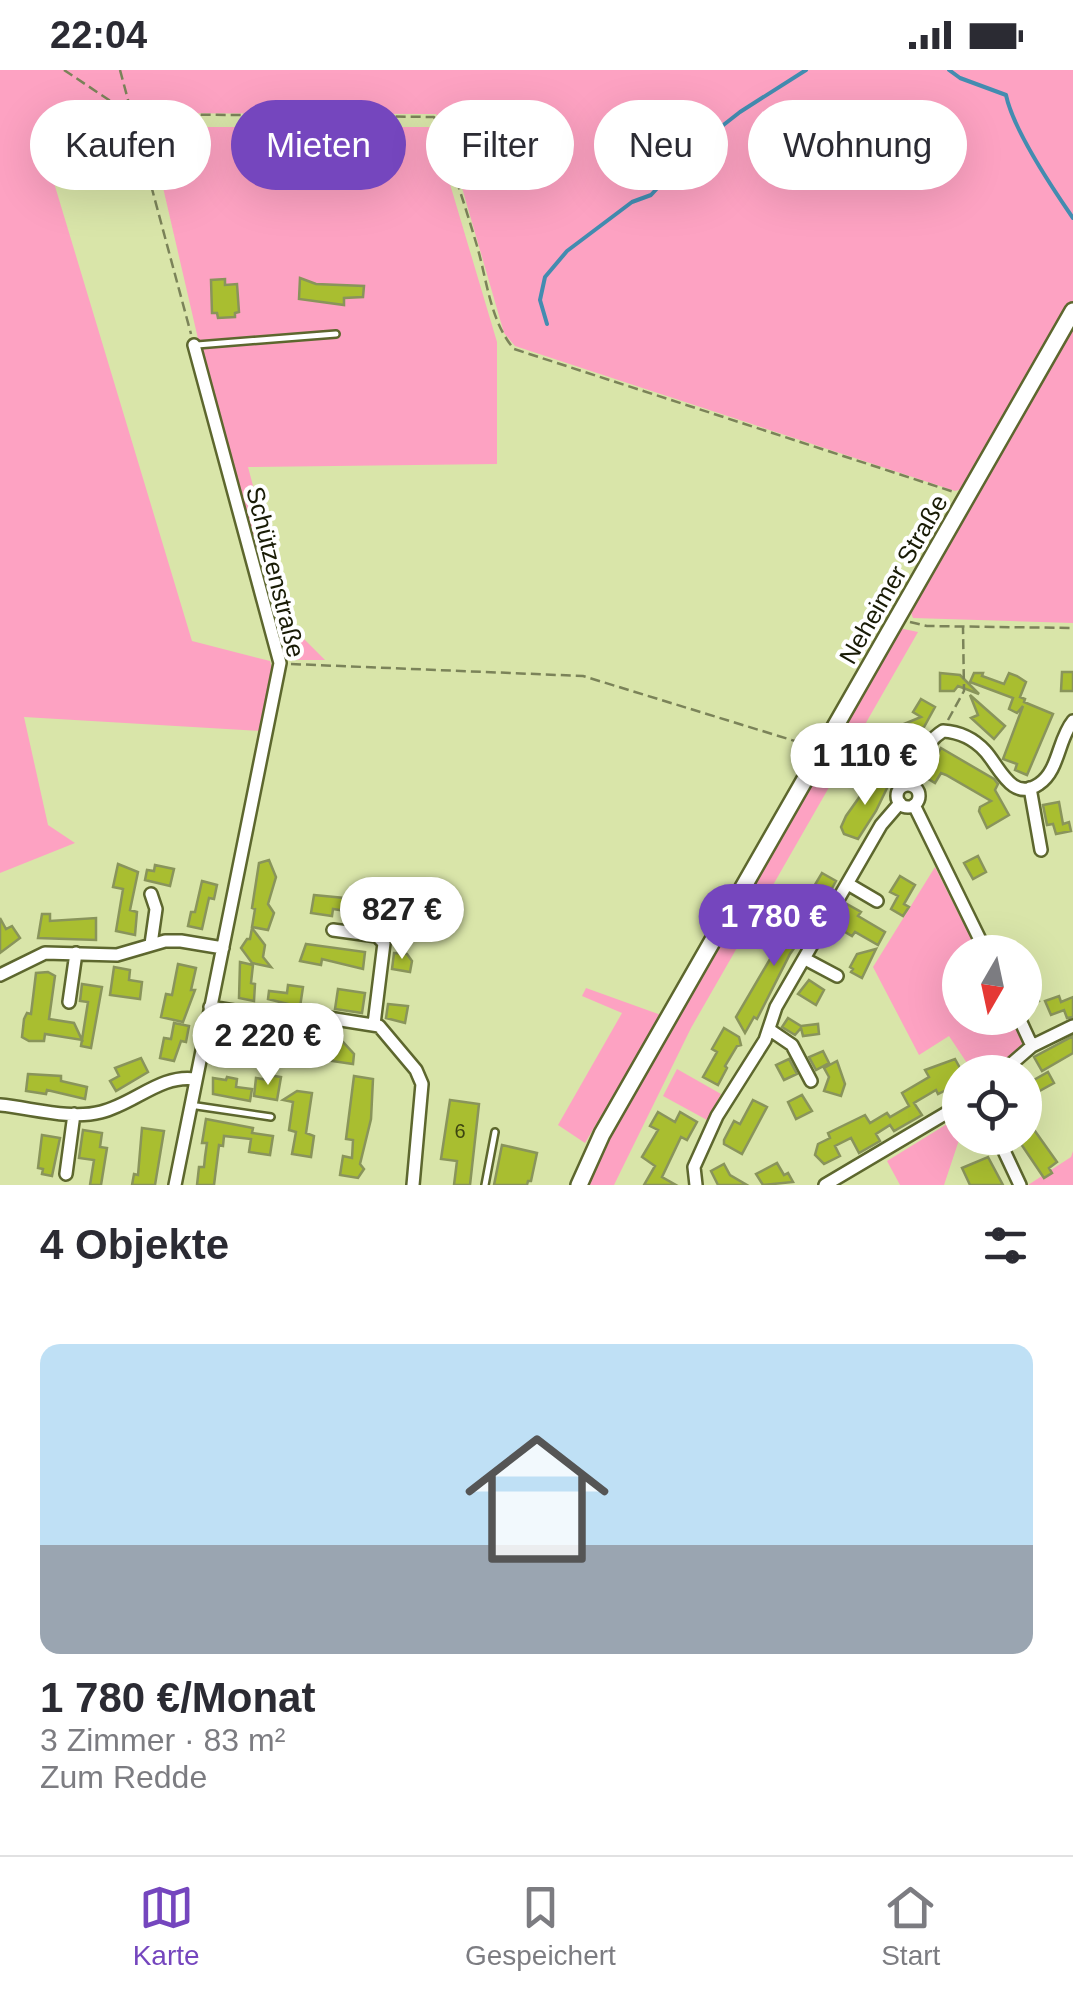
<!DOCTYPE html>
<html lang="de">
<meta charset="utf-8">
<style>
body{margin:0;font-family:Arial,sans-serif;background:#f7f7f7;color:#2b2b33;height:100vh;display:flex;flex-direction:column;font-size:38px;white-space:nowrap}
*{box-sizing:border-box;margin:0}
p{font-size:32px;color:#7c7c81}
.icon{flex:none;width:55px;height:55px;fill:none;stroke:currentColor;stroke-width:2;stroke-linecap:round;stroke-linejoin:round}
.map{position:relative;height:1115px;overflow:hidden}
.side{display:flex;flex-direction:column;background:#fff;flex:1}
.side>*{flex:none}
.guide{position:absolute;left:30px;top:30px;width:1015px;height:90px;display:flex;gap:20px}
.needle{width:65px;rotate:189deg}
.buttons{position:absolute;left:942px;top:865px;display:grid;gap:20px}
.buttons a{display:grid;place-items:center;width:100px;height:100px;border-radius:50%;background:#fff;box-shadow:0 10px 40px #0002;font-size:50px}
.price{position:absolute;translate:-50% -85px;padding:0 22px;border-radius:35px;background:#fff;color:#222;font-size:32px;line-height:65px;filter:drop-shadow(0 2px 5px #0008)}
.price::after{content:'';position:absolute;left:50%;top:60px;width:30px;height:22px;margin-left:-15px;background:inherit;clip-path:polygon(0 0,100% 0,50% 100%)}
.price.selected{background:#7546be;color:#fff}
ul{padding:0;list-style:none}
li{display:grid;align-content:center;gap:20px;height:530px;padding:0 40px}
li+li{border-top:2px solid #e1e1e2}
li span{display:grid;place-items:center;height:310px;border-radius:20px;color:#555}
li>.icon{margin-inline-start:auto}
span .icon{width:180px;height:180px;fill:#fffc;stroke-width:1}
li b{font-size:42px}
h2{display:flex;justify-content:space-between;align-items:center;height:120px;padding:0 40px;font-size:42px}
.pill{padding:0 35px;border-radius:45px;background:#fff;box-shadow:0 10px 40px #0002;font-size:35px;line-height:90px}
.pill.selected{background:#7546be;color:#fff}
.status{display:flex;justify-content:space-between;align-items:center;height:70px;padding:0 50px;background:#fff;direction:ltr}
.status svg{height:28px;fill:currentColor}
.dock{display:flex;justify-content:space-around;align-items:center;height:140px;border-top:2px solid #e1e1e2;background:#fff;font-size:28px;color:#7c7c81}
.dock a{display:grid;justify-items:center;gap:5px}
.dock .selected{color:#7546be}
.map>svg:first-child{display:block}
.green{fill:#fda2c2}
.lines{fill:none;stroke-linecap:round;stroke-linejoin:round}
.stream{stroke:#438cb0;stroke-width:4}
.building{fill:#a9be30;stroke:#89945b;stroke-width:2.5}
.lane-casing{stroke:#5d672e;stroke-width:10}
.street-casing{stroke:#5d672e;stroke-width:16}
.secondary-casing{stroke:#5d672e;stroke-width:20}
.path{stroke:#7b8359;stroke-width:2.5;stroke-dasharray:10 5;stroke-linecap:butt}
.lane{stroke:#fff;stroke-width:5}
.street{stroke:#fff;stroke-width:11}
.secondary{stroke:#fff;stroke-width:15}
.labels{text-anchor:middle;stroke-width:8;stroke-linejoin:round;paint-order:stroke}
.number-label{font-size:20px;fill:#3c4410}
.street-label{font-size:25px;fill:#181b05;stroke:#fff}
</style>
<div class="status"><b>22:04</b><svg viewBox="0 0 49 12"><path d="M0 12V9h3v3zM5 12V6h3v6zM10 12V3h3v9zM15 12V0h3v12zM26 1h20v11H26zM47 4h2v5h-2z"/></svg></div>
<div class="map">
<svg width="1073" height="1115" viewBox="0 0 1073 1115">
<rect width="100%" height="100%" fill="#d9e5a9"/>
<path class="green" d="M0,0H1073V231L973,408L965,418L955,421L515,276L504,263L443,52L436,44L84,43L39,63L192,571L270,591L274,606L262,661L24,647L48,755L75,773L0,803Z
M149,57H433L497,272V394L248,397L286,540L303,568L325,590H296L286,586L278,569L199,273Z
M1073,254V553L913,548L910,540L919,523Z
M899,558L918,562L691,958L614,1115H589L612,1060Z
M935,797L978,882H960V948H1010L1023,973L993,1002H973L949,966L919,985L873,897Z
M393,816L432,824L428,859L387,853Z
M586,918L661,945L585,1073L558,1055L622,943L582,926Z
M677,999L721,1024L707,1050L663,1026Z
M960,1046V1067L944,1115H900L887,1091Z
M1073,1081V1115H1028L1071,1087Z"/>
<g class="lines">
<path class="stream" d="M949,0L960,8L1006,25C1013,59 1053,119 1073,148
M547,254L540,230L545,207L567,181L632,132L651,125L694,78L740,42L806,0"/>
</g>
<path class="building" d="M300,208L316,214L364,216L363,227L344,228V235L299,229Z
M225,209V215L237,214L239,242L235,243V247L218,248L217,243H212L211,210Z
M1062,602H1073V621H1061Z
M940,603L960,605L979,624L958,616L954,621H940Z
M974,603H983L982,606L1004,614L1009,603L1017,606L1026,612L1020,627L1025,629L1024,632L1053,644L1027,705L1015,700L1017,694L1003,689L1023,636L1017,643L1009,639L1013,628L970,612Z
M970,625L1005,656L994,669L971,648L978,645Z
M921,629L935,637L924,657L918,660L901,694L892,689L899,675L890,671L899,656L921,647L913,642Z
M941,678L994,709L998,714L995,720L1009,745L987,758L979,741L980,737L991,731L946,705L941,703L935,713L925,707Z
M875,705L889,714L876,741L858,769L844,764L841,757L846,746Z
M1059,732L1063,754L1069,752L1071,761L1056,764L1053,754L1047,755L1043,735Z
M978,786L986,802L973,809L964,793Z
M269,790L276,807L268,834L274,843L268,860L252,857L255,839L252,838L259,793Z
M118,794L138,802L130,840L137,842L135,865L116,861L123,819L113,817Z
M155,795L174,799L170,816L145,810L147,800L154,801Z
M822,803L836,811L825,831L810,823Z
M900,806L915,815L904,834L909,837L903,846L891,839L898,826L890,822Z
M202,811L217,815L214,829L209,828L202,859L188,856L191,842H195Z
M314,825L345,828L354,832V835L373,838L371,854L352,850V842L333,839L332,846L311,843Z
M847,834L861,842L858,846L885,862L878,875L855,862L852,866L840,859L845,851L839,848Z
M800,838L816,847L790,884L757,949L754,947L745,963L736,947Z
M42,844H50V851L96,848V870L38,868Z
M0,848L6,859L12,856L20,868L0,883Z
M252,858L265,875L263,887L271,897L252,893L241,878L247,869H250Z
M306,874L365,882L363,899L322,889L321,895L300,891Z
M876,879L862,908L851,902L853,899L850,897L857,884Z
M394,883L407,884L412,891L410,902L392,899Z
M240,892L253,895L251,913L255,914L254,931L239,928Z
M178,894L196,898L191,920H195L183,952L161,947L166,924L172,925Z
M114,897L130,900L129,910L142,912L140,929L110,925Z
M48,902L55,906L49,949L74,953L82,970L45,964L44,971H29L22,967L24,949L27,943L31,944L36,903Z
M809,910L824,920L816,935L798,924Z
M82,914L102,917L91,978L81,976L88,932L80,931Z
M1032,914L1039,931L1025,937V917Z
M288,915L303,917L300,937L268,929L269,921L287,923Z
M338,919L365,923L362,943L335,939Z
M1059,926L1061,932L1073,927V947L1067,948L1064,940L1051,945L1045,931Z
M388,934L408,936L405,953L386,948Z
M788,948L801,956L818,954L819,964L803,966L801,958L795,965L782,957Z
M174,953L189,956L186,972L181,971L174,991L160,988L164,968L171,969Z
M724,958L739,967L741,975L737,976L725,996L727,998L718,1015L703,1007L717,982L712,979Z
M276,960L294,962L291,980L273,977Z
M229,961L254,964L253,973L245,972L244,980L229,978Z
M1073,966V983L1042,1001L1034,987Z
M335,971L343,972L354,984L353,994L332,991Z
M823,981L829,993L816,1000L809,987Z
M141,988L148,1002L116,1021L110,1011L119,1006L115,998Z
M789,989L797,1004L784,1010L776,995Z
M955,989L960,998V1013L938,1024L936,1020L914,1033L922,1045L894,1061L890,1055L876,1064L880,1071L859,1083L851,1068L835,1076L840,1086L824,1094L815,1085L818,1074L830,1068L828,1063L865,1045L870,1053L887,1043L890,1047L909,1036L902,1023L929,1007L925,1000Z
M837,991L845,1014L841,1026L824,1021L829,1007L824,998Z
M1048,1002L1054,1013L1036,1023L1040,1030L1025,1039V1015Z
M28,1004L61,1006V1011L87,1017L85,1029L47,1020L46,1024L26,1021Z
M268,1005L281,1007L277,1030L254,1026L256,1008L268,1010Z
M354,1006L373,1009L371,1049L360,1094L364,1099L358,1108L340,1105L343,1086L352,1088L353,1070L346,1069Z
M227,1007L237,1009L236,1017L252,1019L250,1031L213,1024V1008L226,1010Z
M297,1021L312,1023L306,1063L314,1066L311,1087L292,1084L296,1062L289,1060L293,1032L283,1030Z
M802,1025L812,1041L796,1049L788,1032Z
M450,1030L479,1034L470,1115H454L457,1091L441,1089Z
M753,1030L767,1037L742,1084L724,1074V1070L734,1051L740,1054Z
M658,1042L675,1052L680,1042L697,1052L687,1070L681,1067L662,1107L676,1115H644L655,1096L642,1087L658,1060L650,1056Z
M1025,1047L1057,1092L1049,1098L1052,1103L1044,1108L1017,1068H1025Z
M206,1049L253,1058L252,1063L273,1066L270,1085L249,1082L251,1069L224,1066L223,1076L219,1075L214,1115H197L199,1097H204L205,1087L207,1073H202Z
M142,1058L164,1061L155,1115H132L134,1104L138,1105Z
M83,1060L102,1063L100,1077L107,1078L101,1115H90L94,1090L79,1088Z
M42,1065L60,1068L52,1106L42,1104L43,1099L38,1098Z
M502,1075L537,1083L531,1111H528L527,1115H494Z
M988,1087L1003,1115H970L962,1098Z
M777,1093L784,1105L788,1103L793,1112L763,1115L756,1104Z
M724,1094L730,1105L747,1115H718L711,1101Z"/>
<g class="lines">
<defs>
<path id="lane" d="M197,275L336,264
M190,1035L271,1047
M485,1115L495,1062"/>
<path id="street" d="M911,715C916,695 925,672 943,661C960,662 974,669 985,681C999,696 1012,733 1039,714C1059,701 1058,669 1073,651
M897 726a11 11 0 1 1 22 0a11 11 0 1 1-22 0Z
M1030,718L1041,780
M914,735L986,882
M848,814L877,831
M151,824L156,839L151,874
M333,860L377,866L384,873L374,954
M805,889L837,906
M0,905L45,883L117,885L165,871H181L223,878
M69,932L76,883
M210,937L296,951L316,946L379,956L416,1000L422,1014L413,1115
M1019,948L1032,976
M770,960L792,975L811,1011
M1002,1002L1032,976L1073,956
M0,1035C32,1038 70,1050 101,1042C134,1034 161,1004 195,1009
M998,1068L1020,1115
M66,1104L74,1044
M175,1115L280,593L194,275
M696,1115L694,1097L717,1046L765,970L776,937L881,755L900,733
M825,1115L960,1035"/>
<path id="secondary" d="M579,1115L602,1064L1073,241"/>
</defs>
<use href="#lane" class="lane-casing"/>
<use href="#street" class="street-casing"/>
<use href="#secondary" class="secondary-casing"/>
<path class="path" d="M64,0L130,44L434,47C450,89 464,132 477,176C487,210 490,251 514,279L954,422
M120,0L191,264
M910,552L927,556L1073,558
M291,594L583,606L808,675
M948,650L964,621L963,557
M835,682L867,670L876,671L899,714"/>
<use href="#lane" class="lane"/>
<use href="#street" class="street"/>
<use href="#secondary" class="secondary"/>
</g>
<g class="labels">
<g class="number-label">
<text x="460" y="1068">6</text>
</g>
<g class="street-label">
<text transform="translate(276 502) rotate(76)" y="9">Schützenstraße</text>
<text transform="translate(893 509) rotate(-60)" y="9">Neheimer Straße</text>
</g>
</g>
</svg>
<div class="buttons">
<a><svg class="needle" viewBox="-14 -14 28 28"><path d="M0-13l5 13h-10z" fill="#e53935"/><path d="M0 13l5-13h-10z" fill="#7c7c81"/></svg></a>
<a><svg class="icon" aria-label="locate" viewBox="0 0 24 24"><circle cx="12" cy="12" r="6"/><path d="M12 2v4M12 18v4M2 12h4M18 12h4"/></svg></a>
</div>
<b class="price" style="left:865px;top:738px">1 110 €</b>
<b class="price" style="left:402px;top:892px">827 €</b>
<b class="price selected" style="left:774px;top:899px">1 780 €</b>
<b class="price" style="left:268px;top:1018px">2 220 €</b>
<div class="guide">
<a class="pill">Kaufen</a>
<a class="pill selected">Mieten</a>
<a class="pill">Filter</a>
<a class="pill">Neu</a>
<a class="pill">Wohnung</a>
</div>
</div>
<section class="side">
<h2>4 Objekte<svg class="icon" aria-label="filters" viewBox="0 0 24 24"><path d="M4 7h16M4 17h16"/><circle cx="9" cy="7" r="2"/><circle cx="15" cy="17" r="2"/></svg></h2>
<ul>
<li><span style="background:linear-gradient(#bfe0f5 65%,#9aa5b1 0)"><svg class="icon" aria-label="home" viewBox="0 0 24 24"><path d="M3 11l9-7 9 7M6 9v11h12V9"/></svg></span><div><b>1 780 €/Monat</b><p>3 Zimmer · 83 m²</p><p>Zum Redde</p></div></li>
</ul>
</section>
<nav class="dock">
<a class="selected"><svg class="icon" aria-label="map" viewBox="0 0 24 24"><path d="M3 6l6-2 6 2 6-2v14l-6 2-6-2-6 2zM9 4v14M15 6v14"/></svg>Karte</a>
<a><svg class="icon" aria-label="saved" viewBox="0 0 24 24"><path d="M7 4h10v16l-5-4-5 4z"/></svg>Gespeichert</a>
<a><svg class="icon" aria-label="home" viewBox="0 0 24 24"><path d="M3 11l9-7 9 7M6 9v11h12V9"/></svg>Start</a>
</nav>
